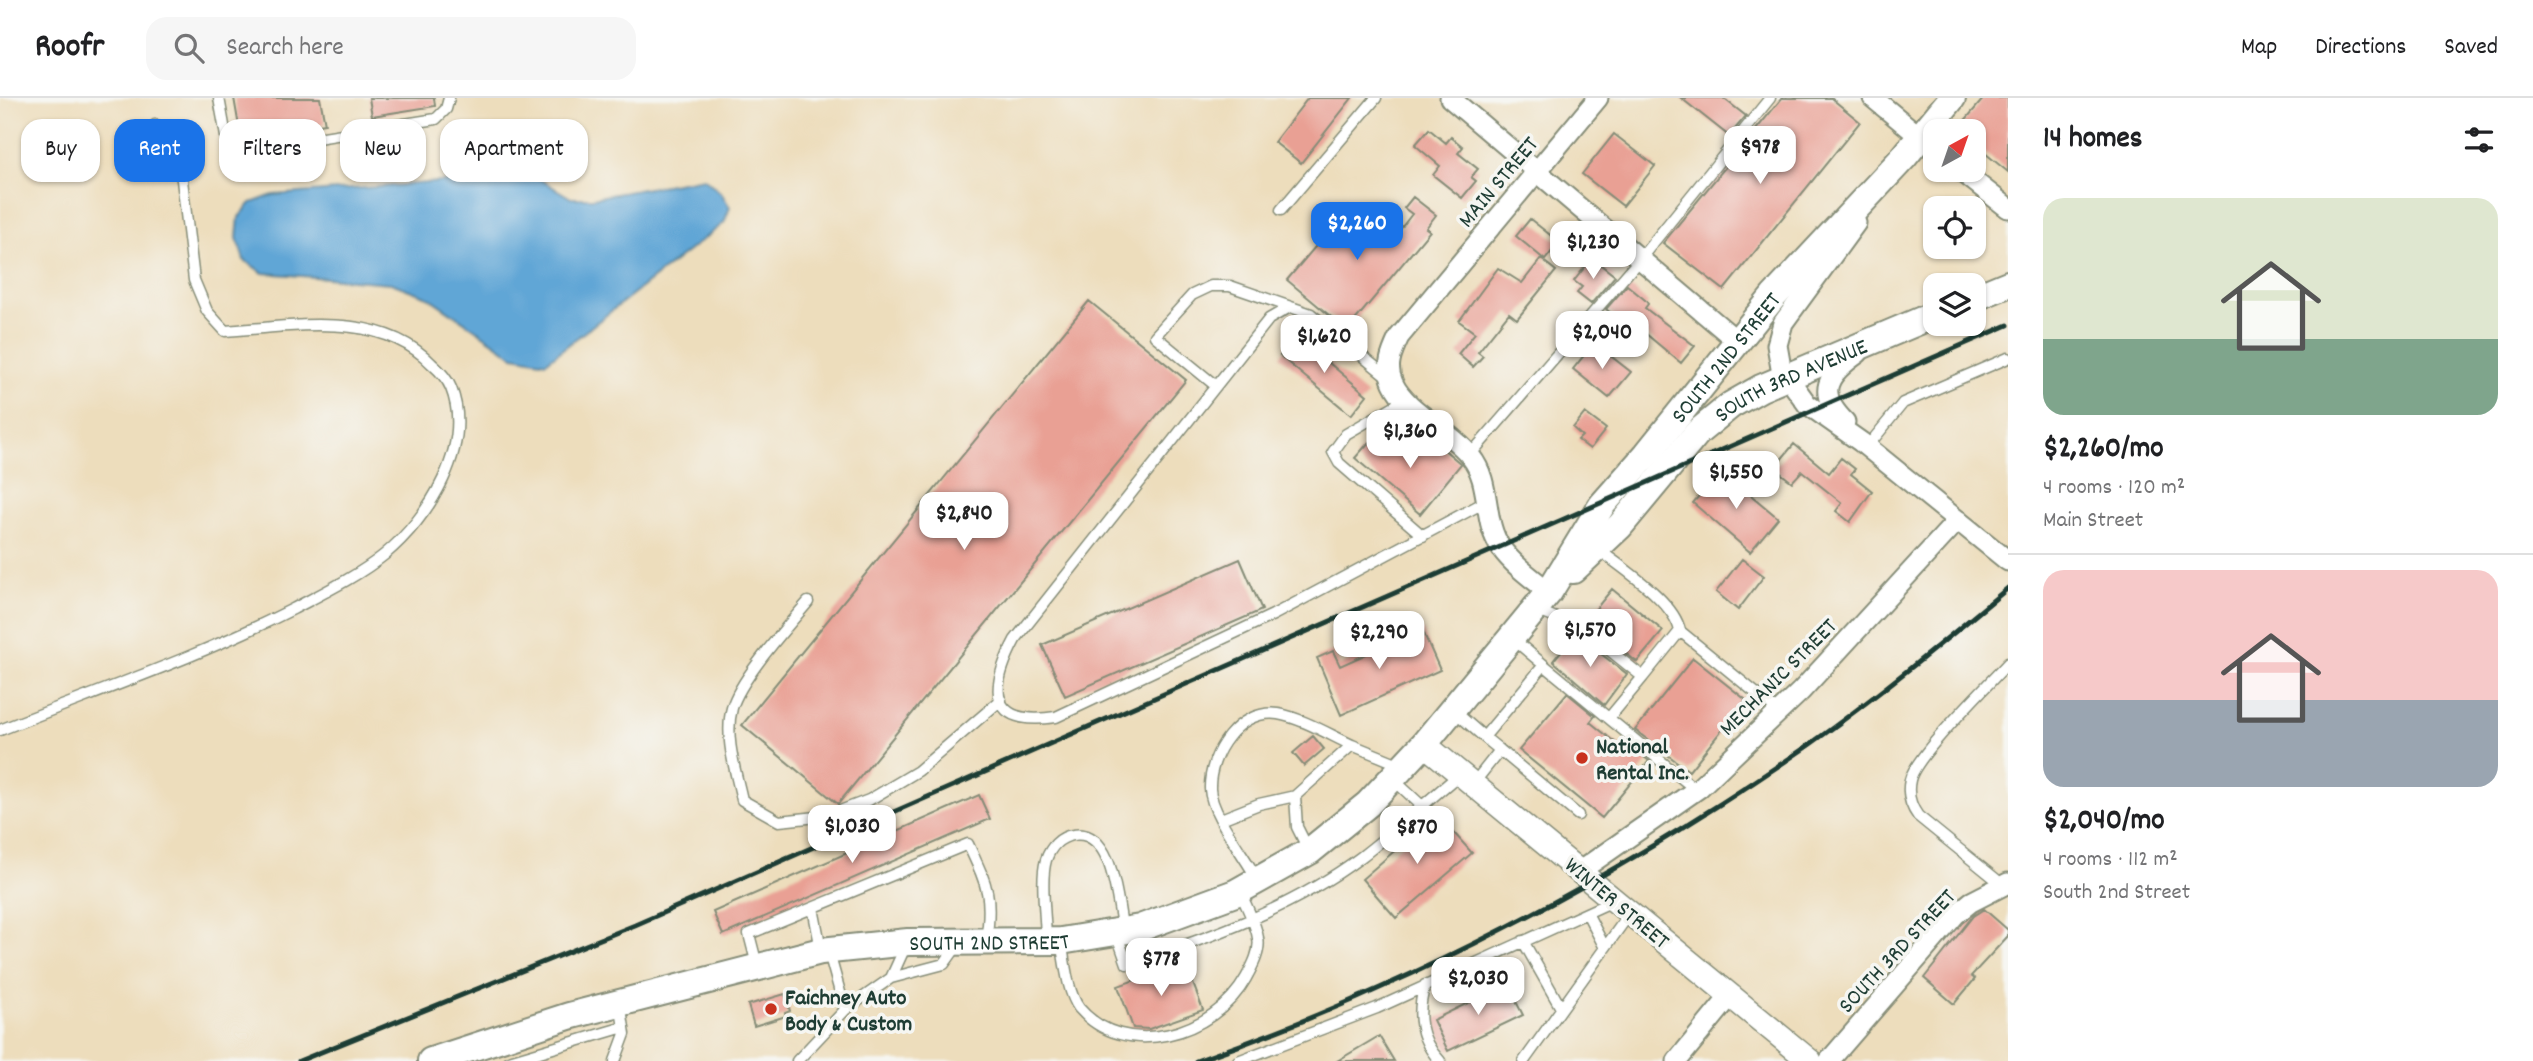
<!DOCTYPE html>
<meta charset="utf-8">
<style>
body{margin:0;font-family:Dekko,sans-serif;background:#f6f6f6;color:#202124;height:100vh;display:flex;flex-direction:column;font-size:26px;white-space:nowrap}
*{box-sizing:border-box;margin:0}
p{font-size:23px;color:#757577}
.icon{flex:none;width:38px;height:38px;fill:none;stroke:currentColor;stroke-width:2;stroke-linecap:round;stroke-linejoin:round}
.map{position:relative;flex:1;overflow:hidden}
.sheet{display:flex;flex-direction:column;background:#fff;width:525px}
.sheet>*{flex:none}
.guide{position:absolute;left:21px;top:21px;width:665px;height:63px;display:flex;gap:14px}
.needle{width:46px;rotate:40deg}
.tools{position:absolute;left:1923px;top:21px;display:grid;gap:14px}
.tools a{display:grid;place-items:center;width:63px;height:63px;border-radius:14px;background:#fff;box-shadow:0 2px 5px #0004;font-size:35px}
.price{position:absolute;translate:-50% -60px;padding:0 16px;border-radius:14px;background:#fff;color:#222;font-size:23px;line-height:46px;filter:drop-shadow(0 2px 4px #0008)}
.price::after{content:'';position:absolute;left:50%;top:42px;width:21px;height:16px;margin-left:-10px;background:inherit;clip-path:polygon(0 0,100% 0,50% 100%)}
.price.current{background:#1a73e8;color:#fff}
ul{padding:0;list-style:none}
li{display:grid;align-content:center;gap:14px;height:371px;padding:0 35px}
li+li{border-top:2px solid #e0e0e0}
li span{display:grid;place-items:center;height:217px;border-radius:21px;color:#555}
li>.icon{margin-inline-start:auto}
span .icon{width:126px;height:126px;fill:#fffc;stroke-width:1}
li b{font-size:30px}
h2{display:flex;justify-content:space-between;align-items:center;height:84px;padding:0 35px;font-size:30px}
.tag{padding:0 24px;border-radius:21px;background:#fff;box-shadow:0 2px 5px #0004;font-size:24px;line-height:63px}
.tag.current{background:#1a73e8;color:#fff}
header{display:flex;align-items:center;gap:42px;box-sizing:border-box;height:98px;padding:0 35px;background:#fff;border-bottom:2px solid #e0e0e0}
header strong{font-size:33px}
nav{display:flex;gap:38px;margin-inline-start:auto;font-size:24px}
.search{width:490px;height:63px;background:#f6f6f6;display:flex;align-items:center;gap:18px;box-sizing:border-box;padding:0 24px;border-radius:21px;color:#757577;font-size:26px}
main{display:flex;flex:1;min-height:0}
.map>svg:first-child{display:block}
.water{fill:#60a6d6;stroke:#407285;stroke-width:2}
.building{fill:#e9a094}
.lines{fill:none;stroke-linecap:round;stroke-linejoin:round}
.service-casing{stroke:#868d78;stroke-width:13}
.minor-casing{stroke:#868d78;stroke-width:23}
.tertiary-casing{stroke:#868d78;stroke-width:26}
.secondary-casing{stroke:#868d78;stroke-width:30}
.service{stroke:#fff;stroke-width:10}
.minor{stroke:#fff;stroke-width:19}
.tertiary{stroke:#fff;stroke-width:23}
.secondary{stroke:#fff;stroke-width:26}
.rail{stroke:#1f3d34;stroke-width:5}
.poi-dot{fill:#c8321e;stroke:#f6f6f2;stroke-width:2.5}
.labels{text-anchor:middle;stroke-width:7;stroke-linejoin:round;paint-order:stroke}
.street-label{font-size:23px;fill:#1f3d34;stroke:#f6f6f2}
.poi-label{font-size:23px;font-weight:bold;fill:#1f3d34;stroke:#f6f6f2;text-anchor:start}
</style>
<header>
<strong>Roofr</strong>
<div class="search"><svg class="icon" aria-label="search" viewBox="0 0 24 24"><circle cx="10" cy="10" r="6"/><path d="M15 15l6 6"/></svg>Search here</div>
<nav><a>Map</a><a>Directions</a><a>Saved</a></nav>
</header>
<main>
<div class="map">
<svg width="2008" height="963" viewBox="0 0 2008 963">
<rect width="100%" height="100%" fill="#f6f6f2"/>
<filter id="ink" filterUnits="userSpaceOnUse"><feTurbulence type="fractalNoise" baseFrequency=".0143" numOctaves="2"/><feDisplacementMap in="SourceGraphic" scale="14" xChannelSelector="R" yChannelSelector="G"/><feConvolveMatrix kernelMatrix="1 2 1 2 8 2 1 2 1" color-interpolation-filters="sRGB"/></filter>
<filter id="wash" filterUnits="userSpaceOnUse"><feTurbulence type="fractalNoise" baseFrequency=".00686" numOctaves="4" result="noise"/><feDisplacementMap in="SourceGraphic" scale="28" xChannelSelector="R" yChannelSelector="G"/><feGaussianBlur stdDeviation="1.57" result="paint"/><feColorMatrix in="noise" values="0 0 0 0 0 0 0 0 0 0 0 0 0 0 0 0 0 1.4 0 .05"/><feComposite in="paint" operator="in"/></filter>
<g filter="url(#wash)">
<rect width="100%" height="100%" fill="#edddbc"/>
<path class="water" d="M533,77L571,100H593L704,80L721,95L730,109L724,125L546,264L514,258L428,199L391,185L263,175L244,162L237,140L239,119L251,105L273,97Z"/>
<g id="blocks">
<path class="building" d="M234,0H320L325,26L241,40Z
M369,0H434L435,8L372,18Z
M1308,0H1352L1301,65L1274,44Z
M1681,0H1723L1746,18L1729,38Z
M1782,0H1831L1860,24L1724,192L1663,145Z
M1984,0H2008V74L1974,46V33H1956Z
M1429,31L1446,45L1451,39L1463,49L1458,55L1478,71L1471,79L1476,83L1462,100L1433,77L1440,68L1415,47Z
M1614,36L1655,68L1623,108L1582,76Z
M1413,99L1436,117L1426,130L1430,133L1347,232L1287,182L1349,109L1391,143L1412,116L1404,110Z
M1530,121L1559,144L1545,162L1516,138Z
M1592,160L1615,178L1591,206L1577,195L1582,189L1574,183Z
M1541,161L1556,173L1517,221L1509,215L1478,254L1483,258L1473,269L1458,256L1475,235L1459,223L1498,170L1522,185Z
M1627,187L1645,202L1648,206L1645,210L1695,248L1681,265L1628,221L1625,220L1621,224L1606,211Z
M1089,203L1186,282L838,706L742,627Z
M1297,238L1367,297L1351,317L1280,258Z
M1594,245L1631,274L1609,300L1573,271Z
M1585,315L1606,331L1590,351L1578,342L1582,338L1573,330Z
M1378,334L1409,362L1429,339L1461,366L1420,416L1355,360Z
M1794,346L1829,375L1841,360L1855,371L1851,376L1872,393L1850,424L1836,413L1842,405L1802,373L1792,384L1774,370Z
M1721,372L1778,420L1750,454L1693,405Z
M1240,461L1262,512L1065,598L1042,547Z
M1742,461L1764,478L1738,512L1716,494Z
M1612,491L1663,533L1637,564L1585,524Z
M1422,531L1440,572L1341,617L1317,560L1333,553L1340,568Z
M1575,536L1627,576L1604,607L1553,563Z
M1693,560L1746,602L1689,673L1635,632Z
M1567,595L1595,618L1590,624L1621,649L1626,644L1649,663L1602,720L1519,652Z
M1313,638L1324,651L1304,668L1293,655Z
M979,697L990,721L723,837L713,814Z
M1437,716L1472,755L1396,820L1362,781Z
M1984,811L2008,832V838L1971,878L1975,881L1954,906L1924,880L1973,818Z
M1185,864L1203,912L1149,931L1133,930L1118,888Z
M1507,886L1523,917L1448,953L1433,922Z
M785,896L790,913L785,915L786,918L754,928L748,907Z
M1379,938L1394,963H1337Z"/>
</g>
</g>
<g filter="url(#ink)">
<use href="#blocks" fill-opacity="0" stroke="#868d78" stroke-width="2"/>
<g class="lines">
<defs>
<path id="service" d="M219,0L227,44L242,52L436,21L446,11L449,0
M1281,112L1376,0
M1288,210L1269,221L1015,542C989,591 988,629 1056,619L1273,517L1487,403
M1216,288L1155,238L1192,197L1211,188H1230L1311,216L1389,280
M1406,301L1346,336L1333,354L1339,365L1423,438
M1867,349L1903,305L2008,260
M1470,357L1640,161L1770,0
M1597,450C1621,470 1674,502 1680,533L1643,579
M808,504C787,529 740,581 732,610C724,639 736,674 742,702L779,723L827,718L869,702L918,673L1001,602
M1536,512L1583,531L1643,579L1609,620
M1680,533L1779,614
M1544,567L1696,692
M1453,612L1484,639
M0,632C98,593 199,559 293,511C323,495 358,478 384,457C429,420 474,348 451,290C447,280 440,273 432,266C380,211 292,229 225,233L207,213L194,182L182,82L175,52L155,27
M1500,652L1578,717
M1394,682L1422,708
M1474,685L1500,652L1484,639L1544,567L1512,540
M1221,721L1259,706L1295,698
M1308,751L1297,729L1295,698L1352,647L1401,667
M1257,781C1245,758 1211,716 1210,691C1209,656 1238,611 1278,616C1302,620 1330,637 1352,647
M2003,787L1918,718C1910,707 1907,695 1910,682C1915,658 1988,587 2008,565
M813,810L821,851
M1587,815L1605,850
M1117,837L1127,866C1208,841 1293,810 1361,759C1395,733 1427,703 1460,676
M1046,843C1046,821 1040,782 1046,762C1050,750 1059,739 1073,737C1114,730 1117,805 1123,833
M1061,843C1065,864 1067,893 1079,910C1124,963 1214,938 1246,880C1252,869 1261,853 1258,840C1256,825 1246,809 1241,795
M1523,843L1561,910
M757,867L749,836L968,746C987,787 993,797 986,843
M891,880L944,866L957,848
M1425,887C1416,916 1419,941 1440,963
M845,912L891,880L906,847
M509,963L624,929
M615,963L625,936L620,905
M797,963L845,912L829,855
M1238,963L1377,910L1613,803
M1524,963L1630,815"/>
<path id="minor" d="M1450,0L1737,243
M1873,0L1936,52
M1960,72L2008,110
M1856,125L1783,225L1777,247L1781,270L1807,306L1861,344L2008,463
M1845,324C1815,294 1827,277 1858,255
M1549,494C1533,481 1513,467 1501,450C1482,423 1492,385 1471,359C1452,333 1406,314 1393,285C1385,268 1392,254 1399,239L1598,0
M1580,773L1699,690L1801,593L1958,422
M1677,963L1731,897
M1829,963L1955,817L1971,804L2008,785"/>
<path id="tertiary" d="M1424,646L1810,963"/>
<g id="secondary">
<path d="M1974,200L2008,186"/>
<path id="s1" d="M1573,472L1620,428L1698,334L1731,307L1761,290L1936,216"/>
<path id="s2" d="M431,963L569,918L821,853L908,844L1061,843L1140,830L1235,795L1310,753L1368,706L1424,646L1549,494L1602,407L1647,356L1774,198L1904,59L1952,0"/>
</g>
</defs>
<use href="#service" class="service-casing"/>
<use href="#minor" class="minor-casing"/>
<use href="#tertiary" class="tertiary-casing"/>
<use href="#secondary" class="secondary-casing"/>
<use href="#service" class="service"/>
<use href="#minor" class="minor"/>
<use href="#tertiary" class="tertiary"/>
<use href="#secondary" class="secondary"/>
<path class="rail" d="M299,963L635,827L2008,227
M1196,963C1415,887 1618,779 1809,647C1878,598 1943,544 2008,490"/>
</g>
</g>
<g class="poi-dot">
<circle cx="1582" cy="660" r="7"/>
<circle cx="771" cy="911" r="7"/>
</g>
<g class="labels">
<g class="street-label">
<text transform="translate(1497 83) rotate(-50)" y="8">MAIN STREET</text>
<text dy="8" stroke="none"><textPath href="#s2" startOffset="1561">SOUTH 2ND STREET</textPath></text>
<text dy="8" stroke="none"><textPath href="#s1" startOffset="294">SOUTH 3RD AVENUE</textPath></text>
<text transform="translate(1777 578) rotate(-45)" y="8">MECHANIC STREET</text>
<text transform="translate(1618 804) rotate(40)" y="8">WINTER STREET</text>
<text dy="8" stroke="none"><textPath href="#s2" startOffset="574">SOUTH 2ND STREET</textPath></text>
<text transform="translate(1896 852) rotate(-47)" y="8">SOUTH 3RD STREET</text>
</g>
<g class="poi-label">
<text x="1596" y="655">National<tspan x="1596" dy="26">Rental Inc.</tspan></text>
<text x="785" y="906">Faichney Auto<tspan x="785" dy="26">Body &amp; Custom</tspan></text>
</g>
</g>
</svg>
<div class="tools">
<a><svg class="needle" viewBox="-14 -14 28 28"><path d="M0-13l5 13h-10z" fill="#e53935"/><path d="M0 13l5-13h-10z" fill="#757577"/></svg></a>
<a><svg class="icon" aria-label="locate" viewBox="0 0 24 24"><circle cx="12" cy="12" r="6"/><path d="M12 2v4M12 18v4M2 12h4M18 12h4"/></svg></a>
<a><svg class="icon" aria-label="layers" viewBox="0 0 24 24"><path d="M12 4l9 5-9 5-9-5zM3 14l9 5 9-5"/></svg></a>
</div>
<b class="price" style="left:1760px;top:88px">$978</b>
<b class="price current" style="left:1357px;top:164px">$2,260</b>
<b class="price" style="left:1593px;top:183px">$1,230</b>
<b class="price" style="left:1602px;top:273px">$2,040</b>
<b class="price" style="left:1324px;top:277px">$1,620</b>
<b class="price" style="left:1410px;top:372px">$1,360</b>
<b class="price" style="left:1736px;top:413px">$1,550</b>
<b class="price" style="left:964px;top:454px">$2,840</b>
<b class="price" style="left:1590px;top:571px">$1,570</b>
<b class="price" style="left:1379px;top:573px">$2,290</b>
<b class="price" style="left:852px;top:767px">$1,030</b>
<b class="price" style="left:1417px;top:768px">$870</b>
<b class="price" style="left:1161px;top:900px">$778</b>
<b class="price" style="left:1478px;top:919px">$2,030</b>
<div class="guide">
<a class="tag">Buy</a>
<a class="tag current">Rent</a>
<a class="tag">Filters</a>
<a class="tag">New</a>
<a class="tag">Apartment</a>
</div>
</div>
<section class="sheet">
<h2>14 homes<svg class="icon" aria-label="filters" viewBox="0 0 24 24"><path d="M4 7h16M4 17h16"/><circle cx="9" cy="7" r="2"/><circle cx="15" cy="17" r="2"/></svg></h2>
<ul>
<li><span style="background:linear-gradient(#dfe7d0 65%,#7fa58c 0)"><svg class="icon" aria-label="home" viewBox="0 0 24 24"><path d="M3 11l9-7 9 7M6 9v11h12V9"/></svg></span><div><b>$2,260/mo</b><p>4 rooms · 120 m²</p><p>Main Street</p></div></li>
<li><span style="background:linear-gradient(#f6c9c9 60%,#9aa5b1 0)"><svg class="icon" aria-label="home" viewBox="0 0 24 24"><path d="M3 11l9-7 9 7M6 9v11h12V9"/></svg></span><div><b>$2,040/mo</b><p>4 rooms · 112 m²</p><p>South 2nd Street</p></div></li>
</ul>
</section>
</main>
